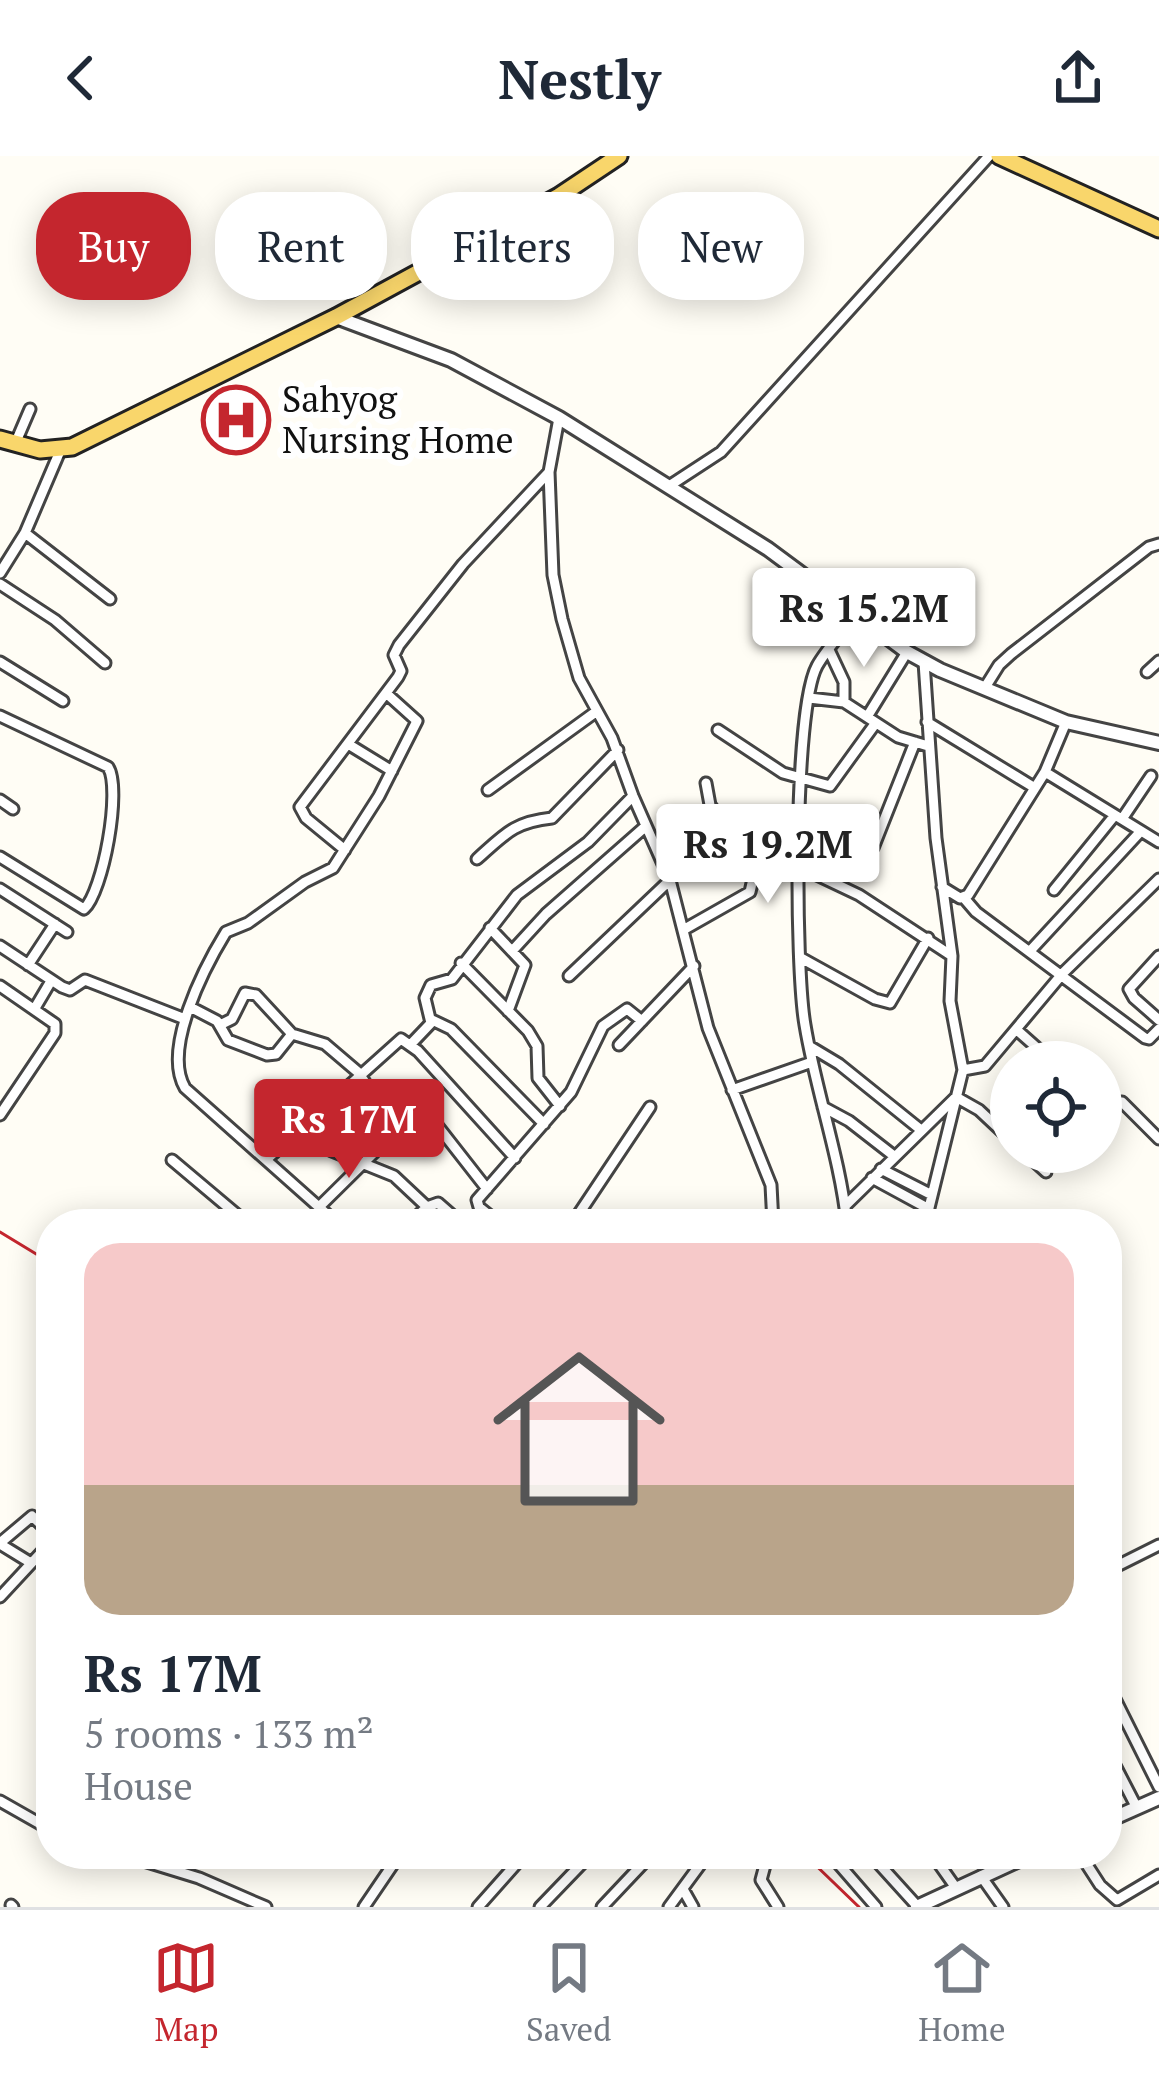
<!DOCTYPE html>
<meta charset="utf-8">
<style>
body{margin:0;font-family:"PT Serif",serif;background:#f6f6f7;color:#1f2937;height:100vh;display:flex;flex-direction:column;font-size:45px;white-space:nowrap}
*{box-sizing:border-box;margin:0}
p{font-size:39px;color:#747a83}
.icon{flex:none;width:66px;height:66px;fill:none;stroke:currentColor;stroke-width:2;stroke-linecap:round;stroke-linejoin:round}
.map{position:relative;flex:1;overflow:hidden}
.sheet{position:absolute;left:36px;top:1053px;width:1086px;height:660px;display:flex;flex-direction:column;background:#fff;border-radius:48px;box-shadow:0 6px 30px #0003}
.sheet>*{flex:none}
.hud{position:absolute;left:36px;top:36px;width:1089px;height:108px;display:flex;gap:24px}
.controls{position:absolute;left:990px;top:885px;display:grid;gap:24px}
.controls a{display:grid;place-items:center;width:132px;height:132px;border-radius:50%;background:#fff;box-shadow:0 6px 30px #0003;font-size:60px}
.price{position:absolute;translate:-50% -102px;padding:0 27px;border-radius:12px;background:#fff;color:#222;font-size:39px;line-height:78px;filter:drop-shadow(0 3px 6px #0008)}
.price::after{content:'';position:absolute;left:50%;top:72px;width:36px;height:27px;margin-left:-18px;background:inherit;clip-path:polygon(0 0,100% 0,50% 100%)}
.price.current{background:#c4262e;color:#fff}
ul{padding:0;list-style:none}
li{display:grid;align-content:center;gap:24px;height:636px;padding:0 48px}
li+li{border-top:3px solid #e0e1e3}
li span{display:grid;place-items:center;height:372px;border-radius:36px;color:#555}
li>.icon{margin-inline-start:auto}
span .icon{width:216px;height:216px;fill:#fffc;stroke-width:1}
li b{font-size:51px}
.pill{padding:0 42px;border-radius:48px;background:#fff;box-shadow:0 6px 30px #0003;font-size:42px;line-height:108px}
.pill.current{background:#c4262e;color:#fff}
header{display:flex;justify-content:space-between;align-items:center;height:156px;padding:0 48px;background:#fff;font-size:54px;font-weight:700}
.menu{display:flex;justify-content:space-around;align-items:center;height:168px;border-top:3px solid #e0e1e3;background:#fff;font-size:33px;color:#747a83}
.menu a{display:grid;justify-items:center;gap:6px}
.menu .current{color:#c4262e}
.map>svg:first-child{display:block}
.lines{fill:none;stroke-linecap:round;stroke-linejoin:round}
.minor-casing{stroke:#444;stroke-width:15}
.tertiary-casing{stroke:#444;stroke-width:18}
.primary-casing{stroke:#222;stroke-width:21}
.minor{stroke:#fff;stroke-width:9}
.tertiary{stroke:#fff;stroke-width:12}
.primary{stroke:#f9d66b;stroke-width:15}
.rail{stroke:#c4262e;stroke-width:3}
.labels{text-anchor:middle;stroke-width:12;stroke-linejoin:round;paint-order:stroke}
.poi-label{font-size:36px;fill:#111;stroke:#fff;text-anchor:start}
</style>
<header><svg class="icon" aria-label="back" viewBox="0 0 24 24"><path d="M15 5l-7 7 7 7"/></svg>Nestly<svg class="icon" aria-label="share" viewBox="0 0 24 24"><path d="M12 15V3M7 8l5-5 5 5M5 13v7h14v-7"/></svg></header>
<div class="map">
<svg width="1159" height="1751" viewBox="0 0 1159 1751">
<rect width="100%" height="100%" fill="#fffdf5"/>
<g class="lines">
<defs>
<path id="minor" d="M559,262L549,316L553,419L562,463L579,522L612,582L633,640L670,724L708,872L771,1029L773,1068
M15,288L30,253
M669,330L721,296L989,0
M25,377L110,443
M0,417L25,377L60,295
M0,428L55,464L105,507
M829,494L844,526V546
M0,506L63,545
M924,506L936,682L952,800L950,845L963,914L925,1068
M1147,516L1159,505
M984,533L999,509L1011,498L1149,391L1159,388
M809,542L844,546L898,581L928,590
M0,560L108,611C122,633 103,736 84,753L0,701
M867,561L907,496
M927,566L1035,632
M718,574L783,617L830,630L875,568
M348,588L392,615
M1045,616L1159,686
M706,627L710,649L716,657L800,682
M488,634L597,555
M0,644L13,653
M1122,663L1151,620
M873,692L915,586
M345,694L306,662L300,651L398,521L401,515L394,499L399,489L463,408L549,316
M477,703C505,678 514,666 552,662L618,594
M800,711L859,739L952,800
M942,731L960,742L968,739L1045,616L1066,566
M0,733L67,776
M1054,734L1115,659
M964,742L976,756L1145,882L1149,883L1159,873
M490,772L525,809L508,855
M683,774L750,736L755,714L752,668
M0,790L62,831L70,834L85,824L185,863
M513,794L546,758L646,670
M1030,795L1141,675
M1159,800L1129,833L1134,842L1159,864
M801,802L875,843L890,847L928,782
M461,807L528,875L537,890L538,922L560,950
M28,809L55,768
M569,820L670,724
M0,830L55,868V877L0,959
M190,851L217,865L228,884L267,899L276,898L292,878
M35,852L51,825
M430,863L451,873L544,968
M220,869L232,863L245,837L256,839L292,878L325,888L359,917L396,976
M1017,874L1053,906
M411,888L431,867L425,842L431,829L452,823L517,739L588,686L633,640
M619,889L694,810
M809,890L839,908L921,974
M963,914L985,910L1063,817L1159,723
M732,934L812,906
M1101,949L1122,946L1159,983
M823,951L849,965L894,1000
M304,968L332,995L394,1020L427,1051
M1024,996L1046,1016
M172,1004L248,1068
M266,1004L401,883L418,895L515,1002
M881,1013L932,1039
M872,1022L929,1053
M845,1050L956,941L979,954L1011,984
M319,1051L408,963L420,956L433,964L487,1033
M338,1068L185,932C162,893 204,812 226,776L248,767L305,726L333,712L379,640L417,565L387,538
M409,1068L427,1051L438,1047L462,1068
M486,1068L489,1059L479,1051L477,1044L571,936L603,870L627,853L642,865
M572,1068L650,951
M847,1068C840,1001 816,936 805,869C795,812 793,555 817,510C827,492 844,475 856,458
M0,1387L32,1360L51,1378
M0,1388L31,1407
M1107,1415L1159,1389
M0,1441L51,1386
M1107,1527L1159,1631
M1107,1594L1137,1652
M0,1645L51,1674
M121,1698L199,1722L266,1751
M768,1698L761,1724L778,1751
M830,1698L876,1751
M870,1698L918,1751
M932,1698L956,1732
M1080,1698L1100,1729L1117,1744L1159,1719
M981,1720L1003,1751
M684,1735L693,1751
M11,1749L13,1751
M364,1751L400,1698
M478,1751L525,1698
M540,1751L591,1698
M602,1751L652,1698
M669,1751L708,1698"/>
<path id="tertiary" d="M336,161L451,204L559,262L768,393L907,496L940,514L1066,566L1159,587
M1107,1665L1159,1642
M917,1751L1032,1698"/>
<path id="primary" d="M999,0L1159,73
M0,283L40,294L72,291L336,161L559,40L619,0"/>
</defs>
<use href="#minor" class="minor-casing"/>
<use href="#tertiary" class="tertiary-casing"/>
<use href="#primary" class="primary-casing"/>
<use href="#minor" class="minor"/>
<use href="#tertiary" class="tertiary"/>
<use href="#primary" class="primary"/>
<path class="rail" d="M0,1076L51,1107
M804,1698L859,1751"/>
</g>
<defs>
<symbol id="hospital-ring" viewBox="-11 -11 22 22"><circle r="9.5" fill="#fff" stroke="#c4262e" stroke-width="1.5"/><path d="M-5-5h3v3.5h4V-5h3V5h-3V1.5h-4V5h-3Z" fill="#c4262e"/></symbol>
</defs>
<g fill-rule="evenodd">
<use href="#hospital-ring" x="198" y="226" width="76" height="76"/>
</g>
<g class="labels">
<g class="poi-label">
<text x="282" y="256">Sahyog<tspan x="282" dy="41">Nursing Home</tspan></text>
</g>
</g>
</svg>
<div class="controls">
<a><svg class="icon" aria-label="locate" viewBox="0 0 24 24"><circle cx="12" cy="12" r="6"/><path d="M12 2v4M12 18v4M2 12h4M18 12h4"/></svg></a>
</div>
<b class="price" style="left:864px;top:514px">Rs 15.2M</b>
<b class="price" style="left:768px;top:750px">Rs 19.2M</b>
<b class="price current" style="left:349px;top:1025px">Rs 17M</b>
<div class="hud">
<a class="pill current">Buy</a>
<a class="pill">Rent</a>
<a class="pill">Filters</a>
<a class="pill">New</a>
</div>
<section class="sheet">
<ul>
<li><span style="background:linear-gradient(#f6c9c9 65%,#b9a48a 0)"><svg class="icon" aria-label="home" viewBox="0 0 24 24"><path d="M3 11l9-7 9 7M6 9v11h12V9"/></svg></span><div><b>Rs 17M</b><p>5 rooms · 133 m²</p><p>House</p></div></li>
</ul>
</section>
</div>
<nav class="menu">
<a class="current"><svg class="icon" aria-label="map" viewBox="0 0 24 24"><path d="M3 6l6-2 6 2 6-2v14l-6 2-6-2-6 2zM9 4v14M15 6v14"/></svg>Map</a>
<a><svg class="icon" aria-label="saved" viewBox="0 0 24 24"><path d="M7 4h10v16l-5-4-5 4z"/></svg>Saved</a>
<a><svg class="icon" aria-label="home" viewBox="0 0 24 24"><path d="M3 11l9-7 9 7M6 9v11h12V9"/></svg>Home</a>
</nav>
